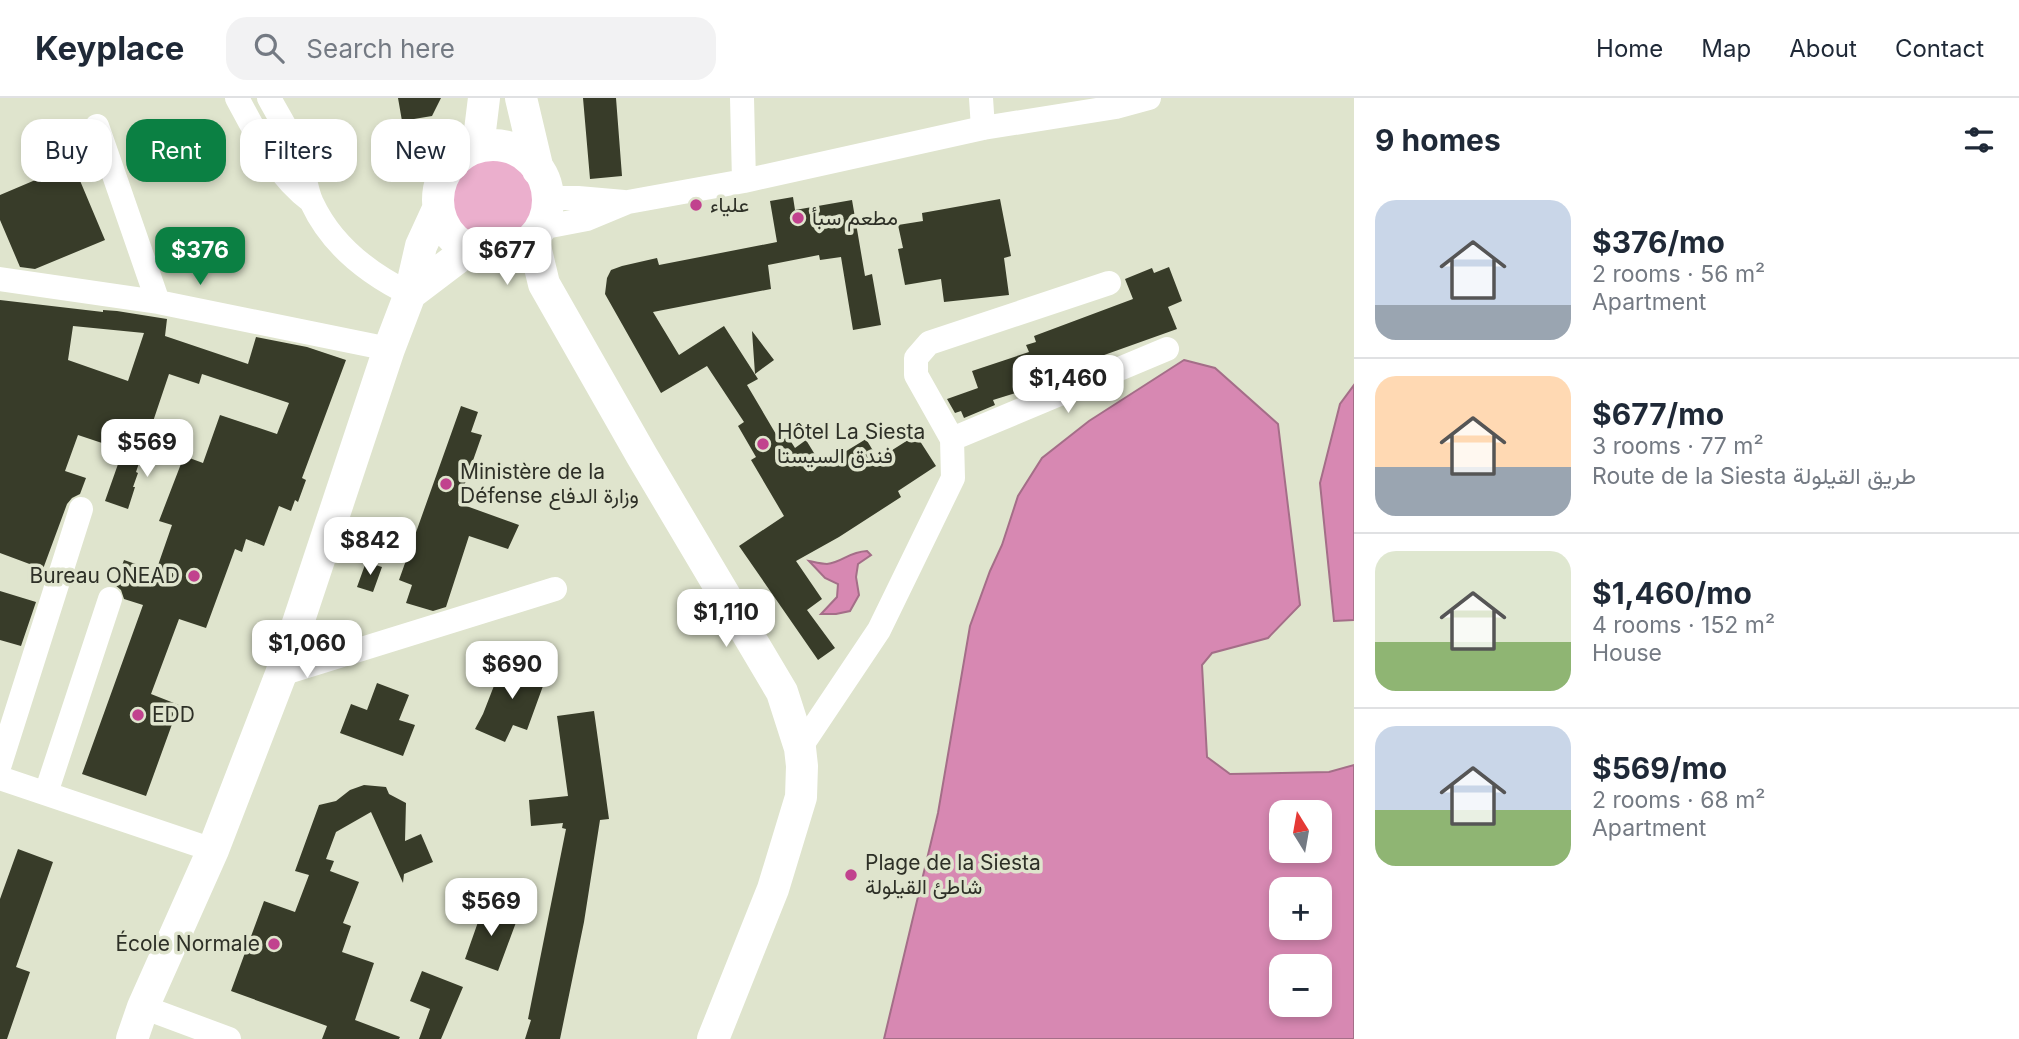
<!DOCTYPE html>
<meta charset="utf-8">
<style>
body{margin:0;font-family:Inter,Vazirmatn,sans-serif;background:#f2f2f3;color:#1f2937;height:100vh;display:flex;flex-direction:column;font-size:26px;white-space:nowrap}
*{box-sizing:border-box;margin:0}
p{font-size:23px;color:#747a83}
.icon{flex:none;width:38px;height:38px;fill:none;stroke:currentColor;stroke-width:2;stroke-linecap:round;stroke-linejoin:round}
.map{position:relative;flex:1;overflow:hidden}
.panel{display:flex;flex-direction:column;background:#fff;width:665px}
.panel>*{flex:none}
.hud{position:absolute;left:21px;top:21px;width:665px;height:63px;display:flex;gap:14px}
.needle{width:46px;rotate:349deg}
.buttons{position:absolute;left:1269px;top:702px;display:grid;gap:14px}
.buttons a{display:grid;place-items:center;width:63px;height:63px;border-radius:14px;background:#fff;box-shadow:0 4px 10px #0003;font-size:35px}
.price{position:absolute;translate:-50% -60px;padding:0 16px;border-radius:14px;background:#fff;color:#222;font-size:23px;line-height:46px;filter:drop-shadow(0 2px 4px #0008)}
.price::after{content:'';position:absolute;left:50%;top:42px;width:21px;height:16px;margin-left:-10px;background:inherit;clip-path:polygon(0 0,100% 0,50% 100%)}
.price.selected{background:#0b8043;color:#fff}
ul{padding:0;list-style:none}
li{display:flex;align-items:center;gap:21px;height:175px;padding:0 21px}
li+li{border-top:2px solid #e0e1e3}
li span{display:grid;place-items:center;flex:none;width:196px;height:140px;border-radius:21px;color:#555}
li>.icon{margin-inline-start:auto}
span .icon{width:84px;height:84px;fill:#fffc;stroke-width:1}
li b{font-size:30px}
h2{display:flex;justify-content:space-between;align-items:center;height:84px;padding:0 21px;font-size:30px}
.tag{padding:0 24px;border-radius:21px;background:#fff;box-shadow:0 4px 10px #0003;font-size:24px;line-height:63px}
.tag.selected{background:#0b8043;color:#fff}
header{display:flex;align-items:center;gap:42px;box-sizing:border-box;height:98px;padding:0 35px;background:#fff;border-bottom:2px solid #e0e1e3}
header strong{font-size:33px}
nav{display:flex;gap:38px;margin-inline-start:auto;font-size:24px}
.search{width:490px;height:63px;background:#f2f2f3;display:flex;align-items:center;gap:18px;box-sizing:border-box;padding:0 24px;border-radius:21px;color:#747a83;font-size:26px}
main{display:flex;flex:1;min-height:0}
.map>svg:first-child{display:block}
.green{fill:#ebafcd}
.water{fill:#d788b2;stroke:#a46e88;stroke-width:2;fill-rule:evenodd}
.building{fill:#383c29;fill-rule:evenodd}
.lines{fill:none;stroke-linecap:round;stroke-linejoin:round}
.minor{stroke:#fff;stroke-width:24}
.major{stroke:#fff;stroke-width:32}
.poi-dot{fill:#c1428e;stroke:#dfe4cd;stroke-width:2.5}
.labels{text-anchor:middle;stroke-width:7;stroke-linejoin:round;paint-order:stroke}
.poi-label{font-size:21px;fill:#2e3027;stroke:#dfe4cd;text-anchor:start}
</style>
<header>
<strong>Keyplace</strong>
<div class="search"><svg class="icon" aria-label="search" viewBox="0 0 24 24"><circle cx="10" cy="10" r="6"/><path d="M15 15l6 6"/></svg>Search here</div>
<nav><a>Home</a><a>Map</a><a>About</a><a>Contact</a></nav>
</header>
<main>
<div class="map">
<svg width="1354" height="941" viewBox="0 0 1354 941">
<rect width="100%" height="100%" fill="#dfe4cd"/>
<path class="green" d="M447 104a45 45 0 1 1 90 0a45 45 0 1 1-90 0Z"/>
<path class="water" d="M1184,262L1215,270L1278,326L1300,507L1268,540L1212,555L1202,567L1207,659L1230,676L1329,674L1354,667V941H884L938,715L970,528L990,473L1002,447L1018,398L1042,360L1089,323ZM1320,714V752H1281V714ZM1320,791V830H1281V791ZM1320,868V906H1281V868Z
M1354,287V522L1334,523L1320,385L1340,306Z
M867,453L871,457L858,466L856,479L859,497L850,513L836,516H821L837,499L838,486L825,480L809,463C814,464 821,466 827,466C843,464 848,454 867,453Z"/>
<path class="building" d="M398,0H441L432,18L402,23Z
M583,0H616L622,78L590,81Z
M73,66L105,142L35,171L20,169L0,122V97Z
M793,99L795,112L852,102L865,178L872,176L881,227L853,232L841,159L820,162L819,157L768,167L771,191L653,214L679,257L724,228L758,281L747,287L780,343L788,339L795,350L806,342L822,368L866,341L878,361L916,337L936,368L898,393L901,399L839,439L796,463L822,501L807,512L835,550L818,562L739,448L784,418L751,362L756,359L738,328L744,324L707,268L661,295L605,196L607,180L611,172L622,168L657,160L659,167L777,144L770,103Z
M1000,101L1011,158L1004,160L1009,197L944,204L941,181L905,187L898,151L903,150L898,127L923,123L922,115Z
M1169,169L1182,203L1168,209L1177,231L1023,286L1025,292L993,302L995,307L964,320L961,313L955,315L947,301L978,290L972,273L1029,254L1026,247L1036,244L1034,238L1133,201L1125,181L1152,170L1154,175Z
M0,202L103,214V212L117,213L167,221L165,238L248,266L256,239L307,249L346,262L302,380L306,382L298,404L295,402L291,413L279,408L264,448L246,441L242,454L235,451L206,530L179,521L151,596L179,607L146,698L82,676L143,507L124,501L121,492L115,487L124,462L156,473L172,427L159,423L184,358L203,365L220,317L277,336L289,305L202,276L199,286L169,276L136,374L138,375L133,389H135L128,411L105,403L123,352L78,337L65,373L86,380L80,396L72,400L67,406L43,471L0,455ZM73,228L144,235L128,283L68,262Z
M752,233L774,262L755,276Z
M461,308L478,314L471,334L482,337L458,405L519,427L508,451L469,438L446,509L433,513L406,505L412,487L399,482Z
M366,464L382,469L373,494L357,489Z
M0,493L36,504L21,548L0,542Z
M504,562L547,577L527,632L513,627L505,644L475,631L483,616Z
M377,585L409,597L399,622L415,627L403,658L340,635L351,606L367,612Z
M594,613L609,721L600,722L584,824L560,941H525L531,922L528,921L566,731L562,730L563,725L531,728L529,702L568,698L557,618Z
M364,687L386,689L389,696L406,705L405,743L421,736L433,764L404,776L403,785L371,714L336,734L326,761L334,763L330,773L359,784L343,825L351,828L342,854L374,865L355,922L400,939L399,941H322L327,928L231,893L264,803L295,814L309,777L295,773L319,707L336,703L350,692Z
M18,751L53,764L16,869L30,874L7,941H0V801Z
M484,807L518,819L498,873L465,861Z
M422,873L463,889L441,941H419L430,911L410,903Z"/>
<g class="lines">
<path class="minor" d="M237,0C257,37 276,77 311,103
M269,0C278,17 290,35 297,53C304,69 305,91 312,105C332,148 369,176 410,196
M742,0L744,83
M981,0L983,30
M97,28L158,204
M548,100H578L624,104
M540,130L587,121L628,104L744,83L983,30L1116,9L1149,0
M0,181L158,204L389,251
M952,341L1167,251
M281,576L555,491
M800,650L879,532L953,380L952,341L916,277V260L929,245L1109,185
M0,666L81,411
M0,680L213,752
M46,695L110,501
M143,909L229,941"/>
<path class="major" d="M521,0L538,72
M438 102a55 55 0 1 1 110 0a55 55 0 1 1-110 0Z
M478,49L484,0
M533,140L544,186L642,358L782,594L800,650L802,668L801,699L773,791L713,941
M410,196L468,152
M132,941L143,909L213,752L281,576L389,251L410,196L421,148L438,111"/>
</g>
<g class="poi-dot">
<circle cx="696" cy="107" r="7"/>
<circle cx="798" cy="120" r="7"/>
<circle cx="763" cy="346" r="7"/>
<circle cx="446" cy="386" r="7"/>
<circle cx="194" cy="478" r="7"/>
<circle cx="138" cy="617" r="7"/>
<circle cx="851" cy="777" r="7"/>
<circle cx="274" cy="846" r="7"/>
</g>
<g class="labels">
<g class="poi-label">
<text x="710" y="114">علياء</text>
<text x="812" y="127">مطعم سبأ</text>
<text x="777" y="341">Hôtel La Siesta<tspan x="777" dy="24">فندق السيستا</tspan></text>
<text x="460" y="381">Ministère de la<tspan x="460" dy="24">Défense وزارة الدفاع</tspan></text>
<text x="180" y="485" text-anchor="end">Bureau ONEAD</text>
<text x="152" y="624">EDD</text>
<text x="865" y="772">Plage de la Siesta<tspan x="865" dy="24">شاطئ القيلولة</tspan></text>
<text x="260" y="853" text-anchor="end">École Normale</text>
</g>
</g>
</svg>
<div class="buttons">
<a><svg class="needle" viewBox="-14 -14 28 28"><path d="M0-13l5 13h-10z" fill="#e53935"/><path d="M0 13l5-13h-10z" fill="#747a83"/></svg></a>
<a>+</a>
<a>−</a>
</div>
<b class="price selected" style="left:200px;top:189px">$376</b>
<b class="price" style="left:507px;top:189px">$677</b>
<b class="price" style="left:1068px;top:317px">$1,460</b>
<b class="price" style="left:147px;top:381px">$569</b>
<b class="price" style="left:370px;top:479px">$842</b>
<b class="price" style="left:726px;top:551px">$1,110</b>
<b class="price" style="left:307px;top:582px">$1,060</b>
<b class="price" style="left:512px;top:603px">$690</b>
<b class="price" style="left:491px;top:840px">$569</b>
<div class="hud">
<a class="tag">Buy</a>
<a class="tag selected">Rent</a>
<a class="tag">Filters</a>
<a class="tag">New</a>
</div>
</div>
<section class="panel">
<h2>9 homes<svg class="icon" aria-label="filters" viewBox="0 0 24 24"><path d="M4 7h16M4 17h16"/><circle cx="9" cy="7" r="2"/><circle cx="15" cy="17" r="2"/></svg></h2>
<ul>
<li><span style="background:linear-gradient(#c9d6e8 75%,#9aa5b1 0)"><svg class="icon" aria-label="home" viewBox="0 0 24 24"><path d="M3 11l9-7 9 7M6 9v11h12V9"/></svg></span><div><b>$376/mo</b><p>2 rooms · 56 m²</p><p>Apartment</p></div></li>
<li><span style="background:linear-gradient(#ffd9b3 65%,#9aa5b1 0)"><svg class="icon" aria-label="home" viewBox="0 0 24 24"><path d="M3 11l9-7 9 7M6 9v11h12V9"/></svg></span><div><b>$677/mo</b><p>3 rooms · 77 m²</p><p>Route de la Siesta طريق القيلولة</p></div></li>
<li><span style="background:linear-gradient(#dfe7d0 65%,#8fb573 0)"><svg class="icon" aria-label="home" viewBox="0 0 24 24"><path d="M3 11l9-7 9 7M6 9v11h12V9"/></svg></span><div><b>$1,460/mo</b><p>4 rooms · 152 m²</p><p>House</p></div></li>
<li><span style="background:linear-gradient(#c9d6e8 60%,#8fb573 0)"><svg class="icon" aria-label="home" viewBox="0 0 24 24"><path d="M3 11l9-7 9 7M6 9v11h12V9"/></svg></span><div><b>$569/mo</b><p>2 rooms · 68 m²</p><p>Apartment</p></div></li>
</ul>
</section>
</main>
